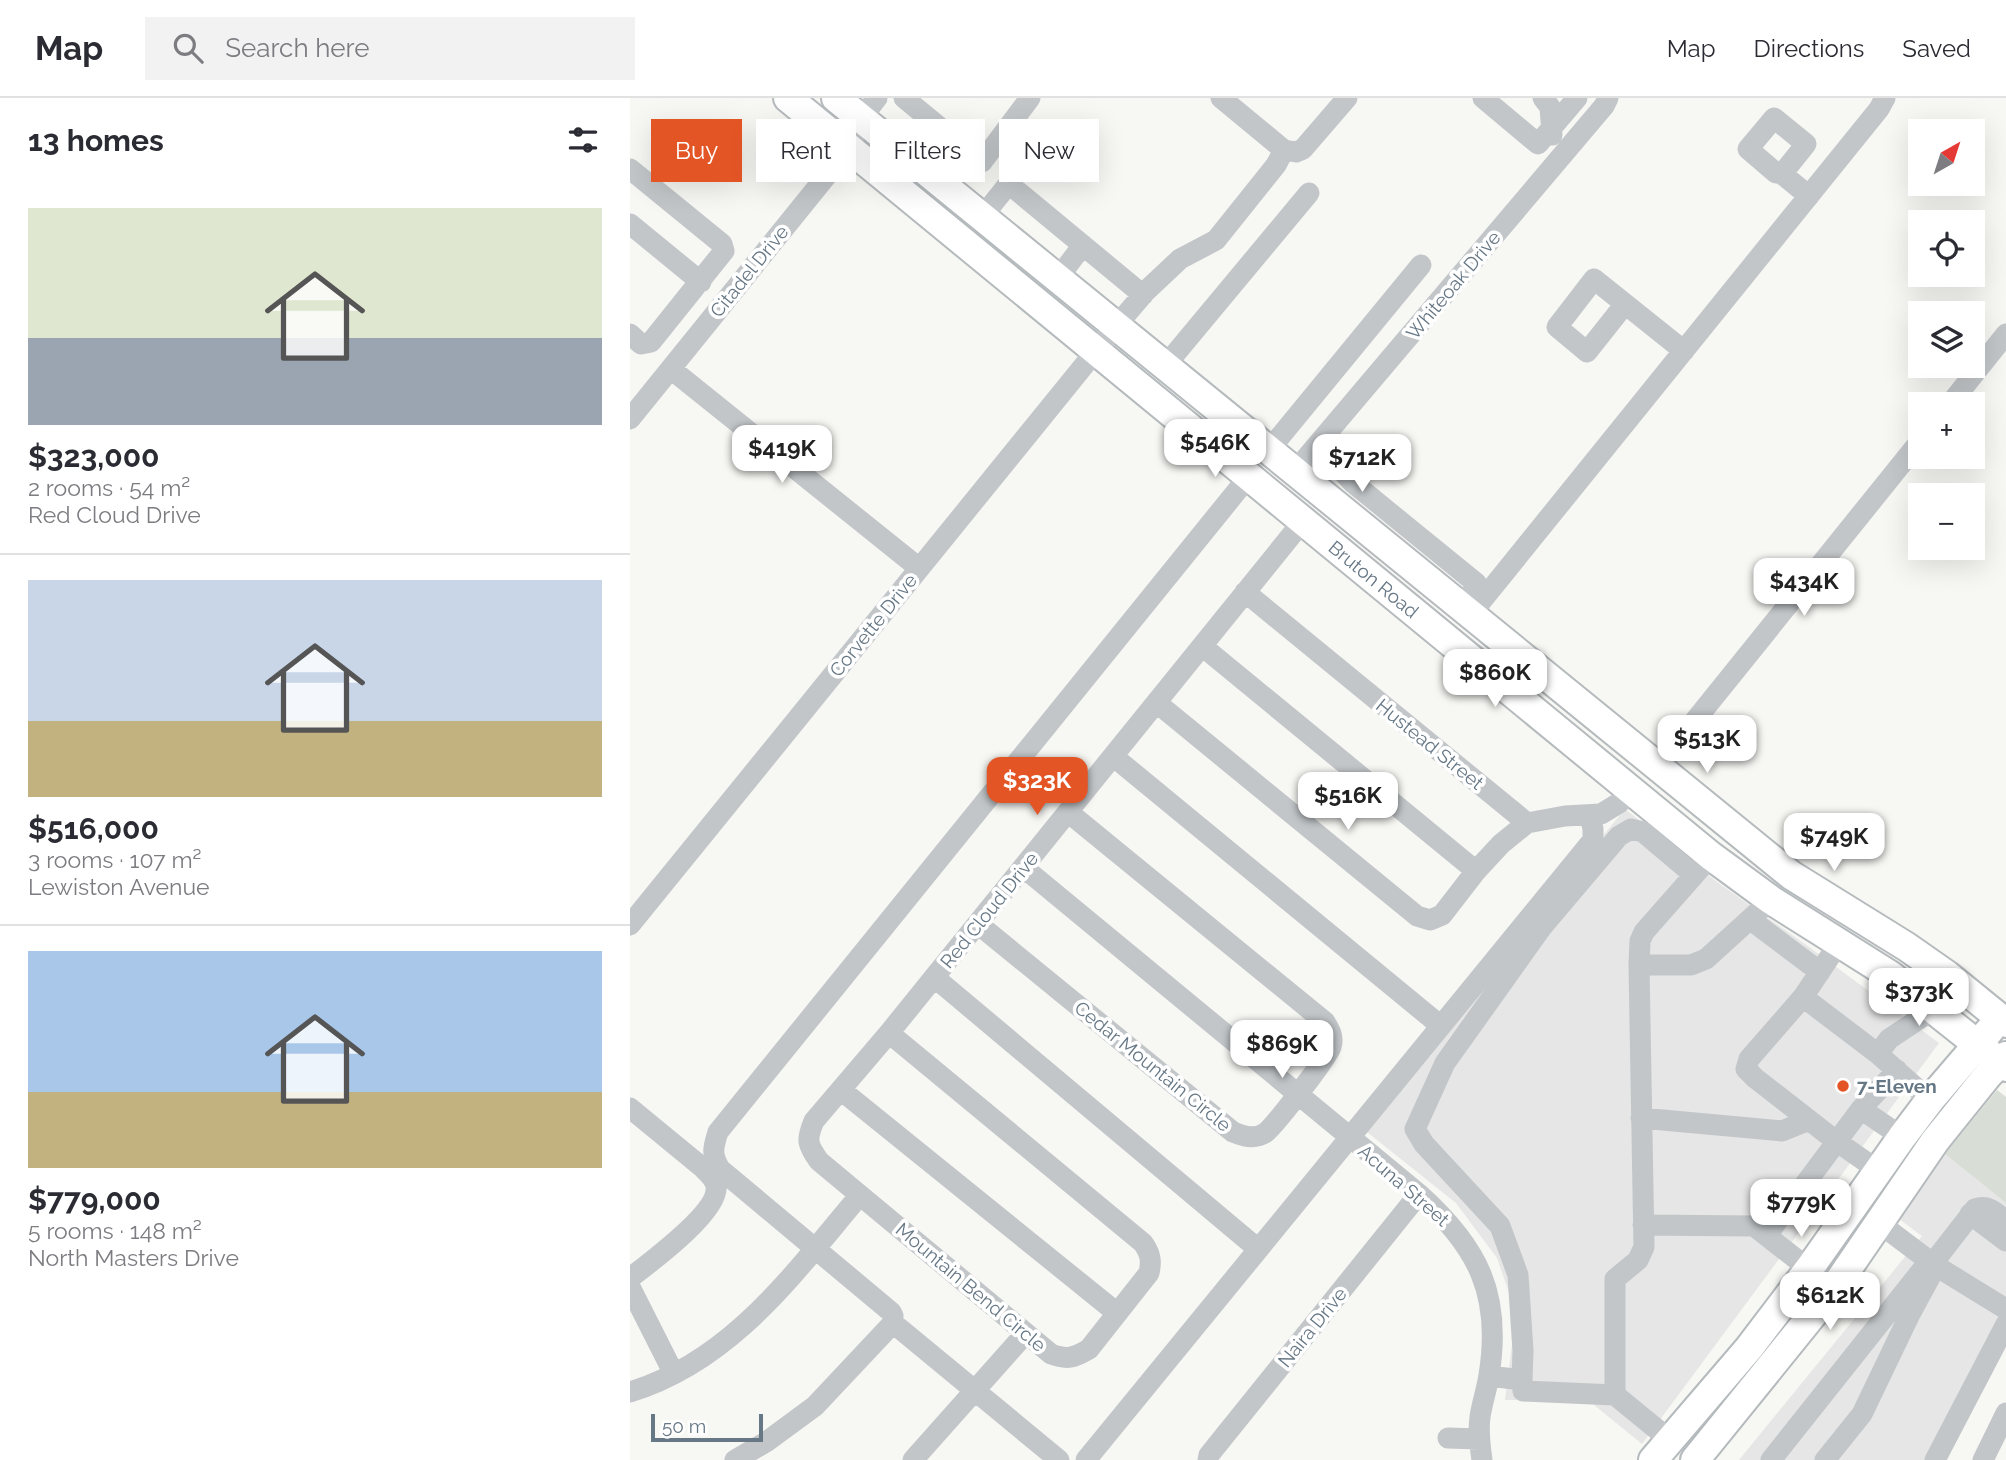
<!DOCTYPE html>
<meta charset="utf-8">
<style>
body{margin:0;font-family:Raleway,sans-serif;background:#f2f2f3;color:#2b2b33;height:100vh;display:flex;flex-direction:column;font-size:26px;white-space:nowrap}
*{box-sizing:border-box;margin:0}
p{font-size:23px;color:#7c7c81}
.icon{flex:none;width:38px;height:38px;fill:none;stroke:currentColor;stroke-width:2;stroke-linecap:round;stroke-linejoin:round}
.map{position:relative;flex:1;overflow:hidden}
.drawer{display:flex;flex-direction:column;background:#fff;width:630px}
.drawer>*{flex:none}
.guide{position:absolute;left:21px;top:21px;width:665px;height:63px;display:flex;gap:14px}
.needle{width:46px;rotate:39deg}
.fabs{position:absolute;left:1278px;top:21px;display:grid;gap:14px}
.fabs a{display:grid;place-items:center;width:77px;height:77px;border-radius:0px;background:#fff;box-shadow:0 7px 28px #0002;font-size:35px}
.scale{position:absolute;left:21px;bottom:18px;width:112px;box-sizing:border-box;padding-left:7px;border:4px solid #667785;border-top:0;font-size:19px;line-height:24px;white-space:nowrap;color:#667785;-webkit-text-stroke:5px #fff;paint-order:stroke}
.price{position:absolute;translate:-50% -60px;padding:0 16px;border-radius:14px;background:#fff;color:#222;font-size:23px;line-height:46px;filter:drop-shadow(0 2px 4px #0008)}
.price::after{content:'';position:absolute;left:50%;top:42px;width:21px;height:16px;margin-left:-10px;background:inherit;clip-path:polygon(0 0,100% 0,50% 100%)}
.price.current{background:#e45526;color:#fff}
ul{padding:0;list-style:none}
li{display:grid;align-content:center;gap:14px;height:371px;padding:0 28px}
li+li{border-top:2px solid #e1e1e2}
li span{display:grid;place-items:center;height:217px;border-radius:0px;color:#555}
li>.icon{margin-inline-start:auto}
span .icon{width:126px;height:126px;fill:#fffc;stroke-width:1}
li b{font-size:30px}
h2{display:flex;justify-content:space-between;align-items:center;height:84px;padding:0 28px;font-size:30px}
.pill{padding:0 24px;border-radius:0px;background:#fff;box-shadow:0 7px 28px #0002;font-size:24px;line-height:63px}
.pill.current{background:#e45526;color:#fff}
header{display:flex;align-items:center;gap:42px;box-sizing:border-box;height:98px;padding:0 35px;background:#fff;border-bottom:2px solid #e1e1e2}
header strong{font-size:33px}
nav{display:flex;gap:38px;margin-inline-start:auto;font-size:24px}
.search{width:490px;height:63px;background:#f2f2f3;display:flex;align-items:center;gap:18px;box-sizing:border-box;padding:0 24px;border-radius:0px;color:#7c7c81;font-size:26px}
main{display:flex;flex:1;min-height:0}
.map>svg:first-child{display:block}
.built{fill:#e5e6e5}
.green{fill:#d8ded5}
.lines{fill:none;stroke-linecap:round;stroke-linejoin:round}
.major-casing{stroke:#b5babd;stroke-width:32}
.minor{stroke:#c2c6c9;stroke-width:21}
.major{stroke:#fff;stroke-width:28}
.poi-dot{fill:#e45526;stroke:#fff;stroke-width:2.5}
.labels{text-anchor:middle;stroke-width:7;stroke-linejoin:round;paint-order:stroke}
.street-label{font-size:19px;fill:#667785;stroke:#fff}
.poi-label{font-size:19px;font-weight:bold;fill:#667785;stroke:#fff;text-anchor:start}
</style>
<header>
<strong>Map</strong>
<div class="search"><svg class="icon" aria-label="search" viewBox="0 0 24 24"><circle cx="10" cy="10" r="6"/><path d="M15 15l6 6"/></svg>Search here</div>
<nav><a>Map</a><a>Directions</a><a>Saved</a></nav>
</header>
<main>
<section class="drawer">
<h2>13 homes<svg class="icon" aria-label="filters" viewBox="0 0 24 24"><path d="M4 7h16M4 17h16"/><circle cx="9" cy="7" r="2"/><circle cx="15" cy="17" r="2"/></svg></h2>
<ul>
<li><span style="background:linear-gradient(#dfe7d0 60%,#9aa5b1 0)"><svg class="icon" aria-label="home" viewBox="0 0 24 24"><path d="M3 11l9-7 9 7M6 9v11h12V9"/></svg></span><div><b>$323,000</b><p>2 rooms · 54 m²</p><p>Red Cloud Drive</p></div></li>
<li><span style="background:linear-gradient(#c9d6e8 65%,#c2b280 0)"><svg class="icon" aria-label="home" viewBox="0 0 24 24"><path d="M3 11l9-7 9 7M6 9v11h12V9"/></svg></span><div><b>$516,000</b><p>3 rooms · 107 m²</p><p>Lewiston Avenue</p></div></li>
<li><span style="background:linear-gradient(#a9c7e8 65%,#c2b280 0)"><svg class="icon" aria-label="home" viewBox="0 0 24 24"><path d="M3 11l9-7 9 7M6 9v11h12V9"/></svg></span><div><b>$779,000</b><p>5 rooms · 148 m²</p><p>North Masters Drive</p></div></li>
</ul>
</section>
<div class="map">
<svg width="1376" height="1362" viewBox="0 0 1376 1362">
<rect width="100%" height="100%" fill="#f7f7f4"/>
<path class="built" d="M995,711L1087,784L1179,849L1309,945L1012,1346L958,1302H875L886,1215L867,1160L826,1105L732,1030Z
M1315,1056L1376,1105V1235L1310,1362H1109L1292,1138L1269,1121Z"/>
<path class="green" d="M1367,992L1376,999V1105L1315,1056Z"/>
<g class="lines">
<defs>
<g id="major">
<path id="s1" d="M158,0L1081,758L1141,802L1260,877L1376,969"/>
<path d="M206,0L1161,777L1277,849L1317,877L1376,925"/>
<path d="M1023,1362L1119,1250L1179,1171L1272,1039L1300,1002L1360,932"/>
<path d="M1065,1362L1205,1189L1305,1043L1358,977L1376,958"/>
</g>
</defs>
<use href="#major" class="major-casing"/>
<path class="minor" d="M274,0L352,64L400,0
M591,0L654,52L666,54L673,51L717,0
M853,0L908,46L947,0
M913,0L920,9L922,37
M0,71L92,146L94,153L21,244L11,246L0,236
M294,71L320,38
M1152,76L1176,46L1144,20L1118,51L1146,75L1152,76L1179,98
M379,86L513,197
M352,119L417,38
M0,126L71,184
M428,180L453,147
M995,206L957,254L927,229L964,181L1054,253
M535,268L679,95
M41,271L289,470
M1320,306L1376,236
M0,321L219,50L231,21L247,0
M695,338L702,362L722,384L846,485L843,493L831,508
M639,352L791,167
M665,373L974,8L978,0
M615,494L897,725
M841,516L1249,11L1255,0
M572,548L846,773
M527,605L787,818L800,822L812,817L846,773L871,746L897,725L935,718L971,716L989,705L1002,691
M484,659L811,928
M1026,667L1038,656L1290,343
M394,770L789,1096C848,1149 872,1196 859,1277C857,1291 852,1305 850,1319C848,1334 850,1348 852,1362
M1121,822L1190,874
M348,826L603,1034C613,1038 624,1042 635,1035C643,1030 698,959 701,949C704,939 700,932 695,924L438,714
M0,827L486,228L516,193L550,161L586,142L646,67L654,52
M1209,845L1173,899L1119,961L1116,971L1125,980L1206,1043L1249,1073
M1009,867H1061L1076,861L1141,802
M304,879L628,1151
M1173,899L1248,956
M259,935L513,1145C520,1155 522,1162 519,1175L459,1251C444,1260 437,1262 421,1256L189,1063C177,1046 176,1042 184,1023L259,935L673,423
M1267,972L1231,1011L1272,1039
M211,992L487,1215
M1300,1002L1248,956L1259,941L1304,911
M0,1010L73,1070C78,1075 85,1081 86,1088C90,1113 18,1166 0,1180
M1011,1020L1152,1033L1179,1022
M1340,1116L1376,1143
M1013,1127L1124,1128L1179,1171L1205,1189
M1137,1137L1231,1011
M1303,1165L1345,1111C1359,1106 1366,1115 1376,1123
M1306,1168L1376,1211
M0,1189L44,1276
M263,1225V1218L261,1214L90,1071C81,1056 83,1050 88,1034L619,378
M859,1278L892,1282L893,1253L888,1177L870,1128L794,1046L785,1031L815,965L912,829L989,738L1001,731L1013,734L1064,777
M892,1282L893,1293L985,1297
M0,1294C102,1263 164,1175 230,1097
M818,1340L849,1341
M1040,1342L985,1297V1181L1008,1162L1014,1149L1009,867L1010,843L1014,834L1073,767
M105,1362L136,1344L185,1308L263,1225L429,1362
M283,1362L395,1236
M456,1362L963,742V731L960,717
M578,1362L579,1357L789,1096
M1141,1362L1296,1167
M1195,1362L1232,1316L1280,1216L1306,1168L1249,1125
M1305,1362L1376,1226
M1353,1362L1376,1315"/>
<use href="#major" class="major"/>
</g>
<circle class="poi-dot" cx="1213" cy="988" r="7"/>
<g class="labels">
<g class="street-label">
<text transform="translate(119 173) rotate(-51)" y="7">Citadel Drive</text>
<text transform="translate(823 187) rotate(-50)" y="7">Whiteoak Drive</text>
<text dy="7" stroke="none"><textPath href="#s1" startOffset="758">Bruton Road</textPath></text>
<text transform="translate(243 527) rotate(-51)" y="7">Corvette Drive</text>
<text transform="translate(800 646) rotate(39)" y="7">Hustead Street</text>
<text transform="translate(359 812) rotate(-51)" y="7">Red Cloud Drive</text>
<text transform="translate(523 968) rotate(39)" y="7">Cedar Mountain Circle</text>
<text transform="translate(774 1087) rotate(41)" y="7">Acuna Street</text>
<text transform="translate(341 1189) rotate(40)" y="7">Mountain Bend Circle</text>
<text transform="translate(682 1229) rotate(-51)" y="7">Naira Drive</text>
</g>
<g class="poi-label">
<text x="1227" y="995">7-Eleven</text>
</g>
</g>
</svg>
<div class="fabs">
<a><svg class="needle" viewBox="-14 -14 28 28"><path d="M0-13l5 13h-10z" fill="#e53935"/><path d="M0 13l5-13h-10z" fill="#7c7c81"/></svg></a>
<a><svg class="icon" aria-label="locate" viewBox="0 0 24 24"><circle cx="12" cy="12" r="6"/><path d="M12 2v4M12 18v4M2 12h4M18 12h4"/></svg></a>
<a><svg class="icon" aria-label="layers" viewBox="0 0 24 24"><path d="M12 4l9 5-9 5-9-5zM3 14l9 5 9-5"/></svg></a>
<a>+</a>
<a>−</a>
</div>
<div class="scale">50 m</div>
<b class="price" style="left:585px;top:381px">$546K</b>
<b class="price" style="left:152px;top:387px">$419K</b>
<b class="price" style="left:732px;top:396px">$712K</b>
<b class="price" style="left:1174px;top:520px">$434K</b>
<b class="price" style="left:865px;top:611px">$860K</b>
<b class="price" style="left:1077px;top:677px">$513K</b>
<b class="price current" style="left:407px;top:719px">$323K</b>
<b class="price" style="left:718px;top:734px">$516K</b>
<b class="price" style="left:1204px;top:775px">$749K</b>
<b class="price" style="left:1289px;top:930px">$373K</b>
<b class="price" style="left:652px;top:982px">$869K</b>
<b class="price" style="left:1171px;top:1141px">$779K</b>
<b class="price" style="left:1200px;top:1234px">$612K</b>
<div class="guide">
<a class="pill current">Buy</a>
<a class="pill">Rent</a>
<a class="pill">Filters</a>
<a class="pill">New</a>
</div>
</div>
</main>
